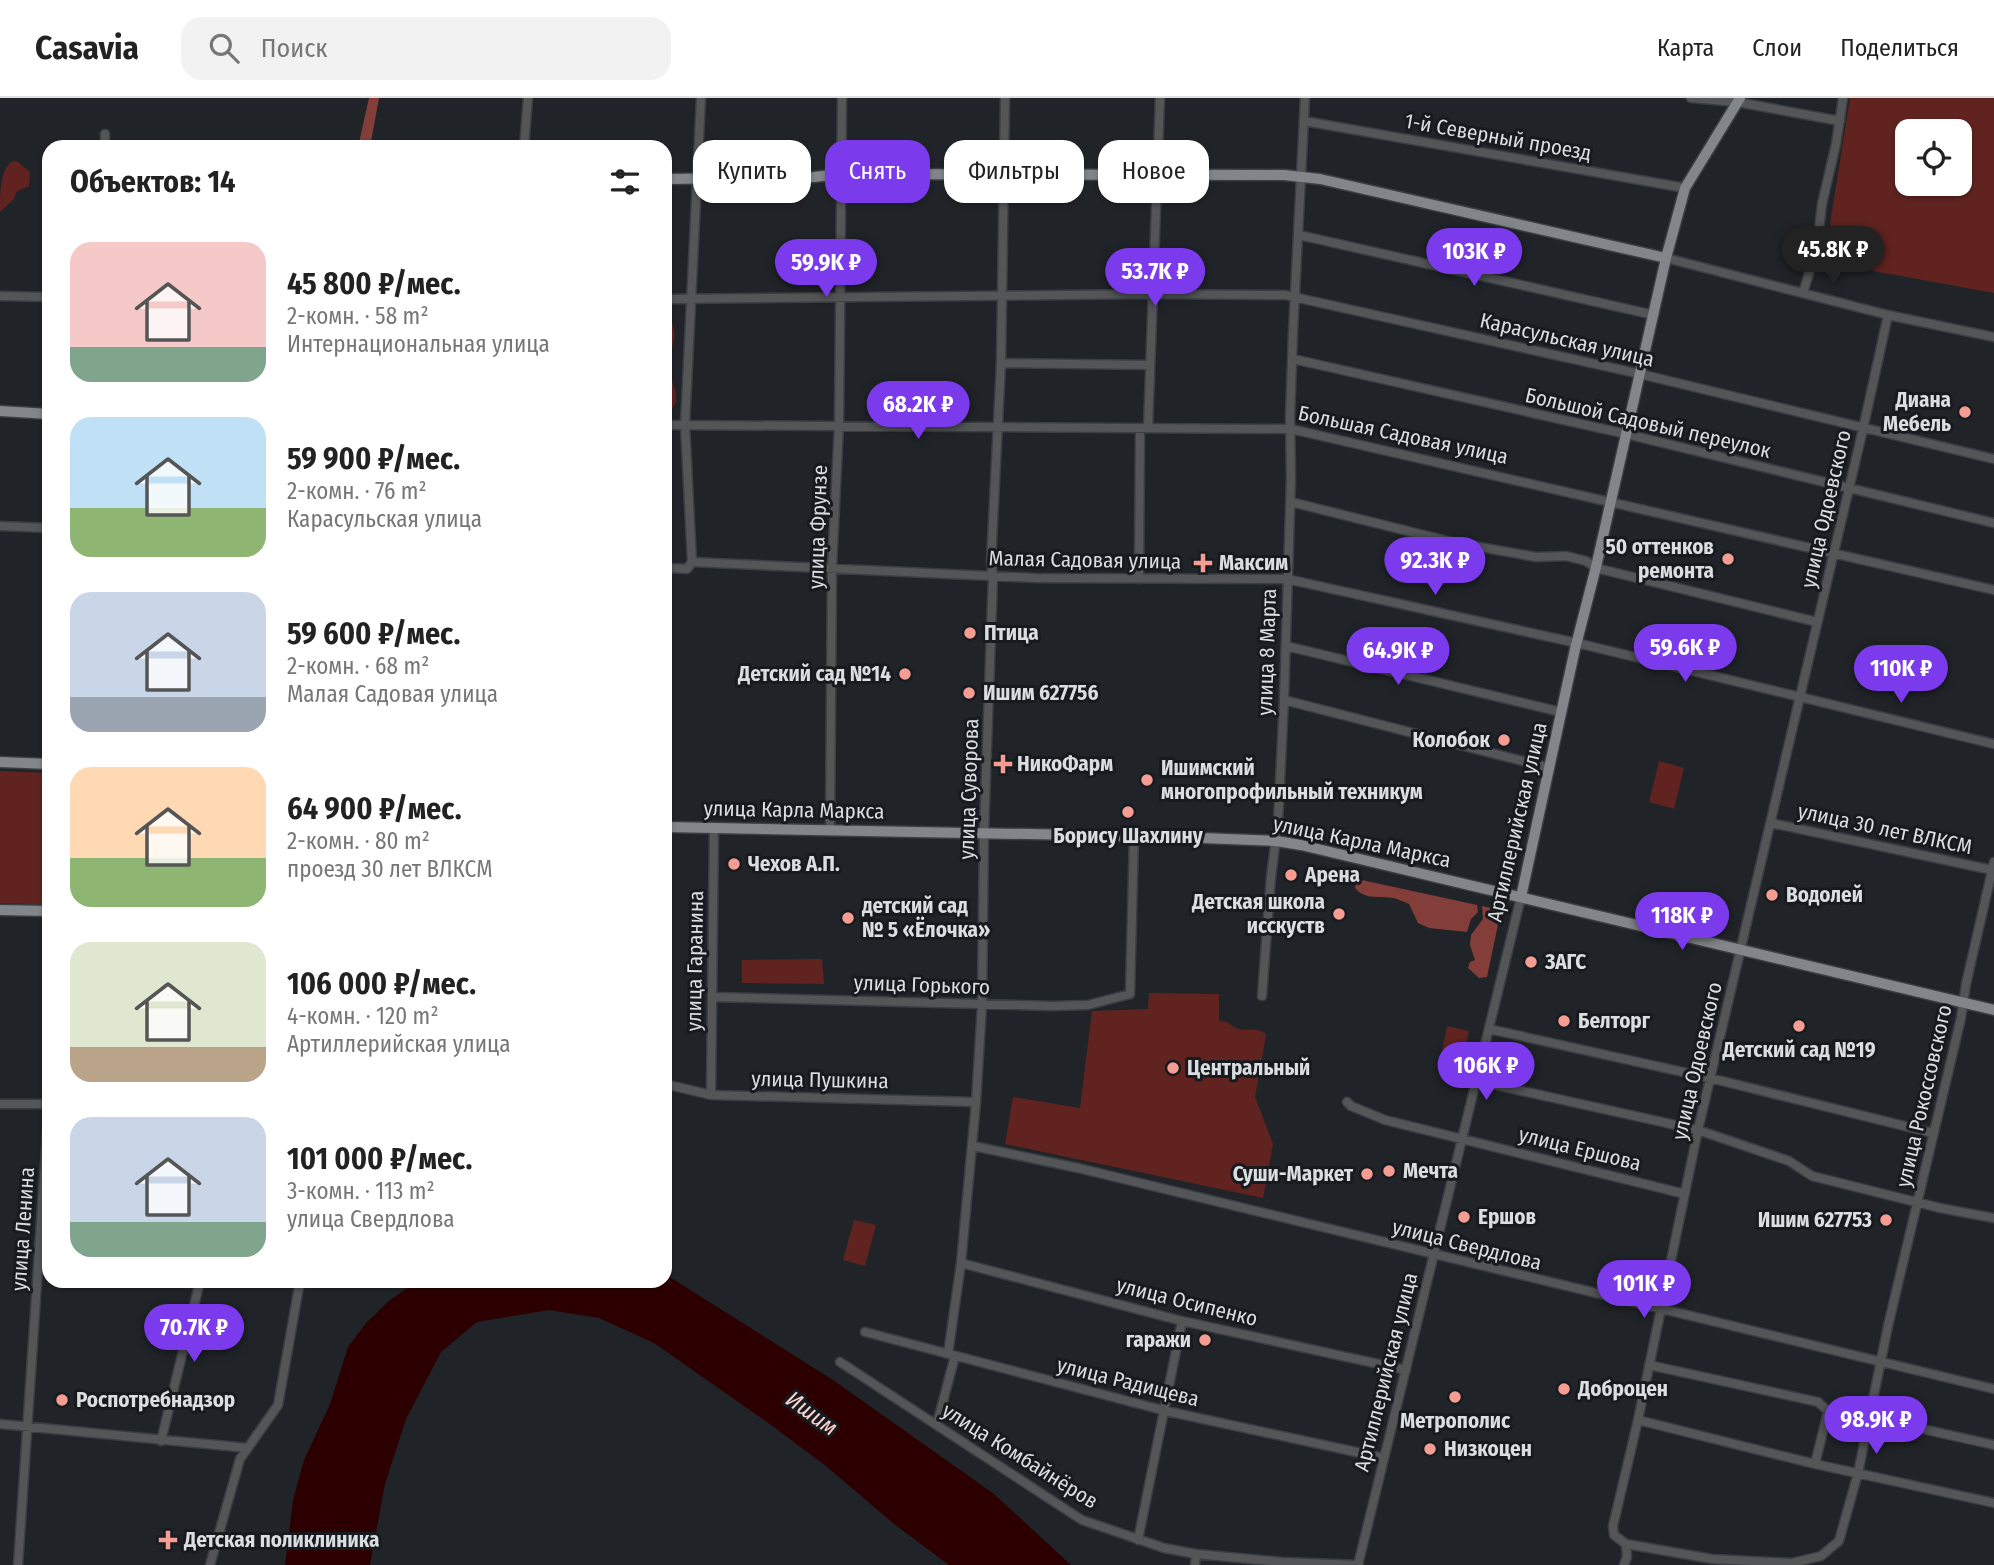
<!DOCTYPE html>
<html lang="ru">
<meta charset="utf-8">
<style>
body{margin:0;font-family:"Fira Sans Condensed",sans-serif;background:#f2f2f2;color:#222;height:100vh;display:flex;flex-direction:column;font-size:26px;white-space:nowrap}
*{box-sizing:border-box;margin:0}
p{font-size:23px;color:#767676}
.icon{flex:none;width:38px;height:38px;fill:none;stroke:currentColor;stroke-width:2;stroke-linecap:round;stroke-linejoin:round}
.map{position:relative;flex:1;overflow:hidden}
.side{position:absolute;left:42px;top:42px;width:630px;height:1148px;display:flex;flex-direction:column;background:#fff;border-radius:21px;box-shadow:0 2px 5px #0004}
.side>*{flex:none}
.banner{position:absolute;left:693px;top:42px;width:665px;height:63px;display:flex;gap:14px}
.tools{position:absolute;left:1895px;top:21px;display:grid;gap:14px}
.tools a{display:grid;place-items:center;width:77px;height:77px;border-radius:14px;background:#fff;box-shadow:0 2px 5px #0004;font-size:35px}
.price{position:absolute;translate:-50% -60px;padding:0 16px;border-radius:24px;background:#7c3aed;color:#fff;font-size:23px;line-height:46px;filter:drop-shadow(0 2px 4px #0008)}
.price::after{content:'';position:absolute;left:50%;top:42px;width:21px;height:16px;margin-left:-10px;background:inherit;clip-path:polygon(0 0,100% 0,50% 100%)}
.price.selected{background:#222;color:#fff}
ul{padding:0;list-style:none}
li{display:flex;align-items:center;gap:21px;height:175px;padding:0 28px}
li span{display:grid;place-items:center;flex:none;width:196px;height:140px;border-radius:21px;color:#555}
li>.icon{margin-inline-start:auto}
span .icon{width:84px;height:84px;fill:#fffc;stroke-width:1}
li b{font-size:30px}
h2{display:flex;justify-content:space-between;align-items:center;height:84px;padding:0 28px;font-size:30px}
.chip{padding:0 24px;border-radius:21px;background:#fff;box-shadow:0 2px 5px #0004;font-size:24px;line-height:63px}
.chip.selected{background:#7c3aed;color:#fff}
header{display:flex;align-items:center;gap:42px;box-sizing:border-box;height:98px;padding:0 35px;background:#fff;border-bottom:2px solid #e0e0e0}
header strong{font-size:33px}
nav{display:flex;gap:38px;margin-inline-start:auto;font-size:24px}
.search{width:490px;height:63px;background:#f2f2f2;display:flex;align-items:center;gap:18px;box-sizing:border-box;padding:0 24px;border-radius:21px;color:#767676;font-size:26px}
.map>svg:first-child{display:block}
.green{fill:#602320;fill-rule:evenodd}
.forest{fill:#833e39}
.water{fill:#2c0001}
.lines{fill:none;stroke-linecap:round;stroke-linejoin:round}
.minor-casing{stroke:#3a3e42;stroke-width:11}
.major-casing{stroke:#3a3e42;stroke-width:13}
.minor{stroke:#535557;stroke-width:8}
.major{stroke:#82868a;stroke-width:10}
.poi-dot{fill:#f59c93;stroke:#171a1e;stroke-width:2.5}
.labels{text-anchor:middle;stroke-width:6;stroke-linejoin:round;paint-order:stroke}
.street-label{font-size:21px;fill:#dbdee1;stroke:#171a1e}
.poi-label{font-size:21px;font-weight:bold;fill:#dbdee1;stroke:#171a1e;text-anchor:start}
.water-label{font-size:23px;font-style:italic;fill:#fed2cd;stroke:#171a1e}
</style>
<header>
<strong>Casavia</strong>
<div class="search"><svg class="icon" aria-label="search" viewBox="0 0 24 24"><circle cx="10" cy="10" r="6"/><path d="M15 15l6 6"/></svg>Поиск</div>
<nav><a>Карта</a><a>Слои</a><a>Поделиться</a></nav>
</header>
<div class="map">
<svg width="1994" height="1467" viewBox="0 0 1994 1467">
<rect width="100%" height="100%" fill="#202428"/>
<path class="green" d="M1850,0H1994V195L1824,164ZM1908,33H1960V86H1908Z
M13,63L18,64L30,74L29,88L16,94L14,101L0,114C0,96 0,70 13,63Z
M665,221L673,227C678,248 668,250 668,265C667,281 689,306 665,314Z
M1659,663L1684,670L1674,711L1649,704Z
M0,673L49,675V807L0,805Z
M822,861L824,886L742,885V862Z
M1149,895L1219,896V923C1229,923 1228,926 1236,930C1247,935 1257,927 1266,937L1255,999L1273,1046L1263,1100L1005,1046L1013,999L1080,1010L1092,913L1148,911Z
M1447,928L1469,933L1461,973L1439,968Z
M854,1122L876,1127L865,1168L843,1162Z"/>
<path class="forest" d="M369,0H379L370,49H358Z
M1357,781L1477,807L1478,814L1471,821L1467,834L1429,830L1418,825L1409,806C1404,804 1398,801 1393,800C1379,798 1365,802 1355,790Z
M1482,808L1501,812L1487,879L1479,880L1468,870L1470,864L1475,862L1470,847L1471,837L1483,821Z"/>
<path class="water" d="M665,1176L833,1282L994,1396L1071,1467H949L894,1426L826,1368L767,1324L654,1245L599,1220L549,1212L477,1224L441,1254L406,1321L385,1386L370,1467H285L293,1402L304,1362L330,1306L348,1249L366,1225L390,1202L417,1183H665Z"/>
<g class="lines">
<defs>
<path id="minor" d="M1691,0L1737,4L1840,23
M1304,23L1685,90
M105,49V36
M524,49L528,0
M1299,137L1654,217
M1666,160L1888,217L1994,239
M1803,195L1817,149L1822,106L1836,46L1843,0
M0,198L49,199
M665,201L1152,196L1285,197L1640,276L1994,361
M1293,261L1626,336L1994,425
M1001,265L1150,267
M665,327L1291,331L1994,492
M1148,330L1160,0
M1291,404L1452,444L1536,459L1566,458L1586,463L1596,470L1817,524
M0,428L49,430
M692,464L685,327L701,0
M665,467L670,470L687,471L692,464L1035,480L1287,481L1577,545L1994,646
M1139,481L1140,331
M1286,548L1561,614
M1284,602L1550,670
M1771,725L1992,772
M830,733L832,469L839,327L842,0
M1262,898L1271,779L1278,724L1284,602L1291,381L1290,320L1293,234L1305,0
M712,899L1053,908L1088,907L1130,896L1134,737
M1489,931L1710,980L1933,1035
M1477,983L1698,1032L1789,1063L1812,1078L1940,1110L1994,1120
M665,986L711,997L976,1004
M711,997L714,730
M1347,1004L1351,1008L1385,1022L1685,1096
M0,1006H49
M973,1048L1078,1070L1994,1291
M961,1165L1182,1223L1406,1272
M865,1234L1166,1313L1384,1360
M948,1256L961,1165L976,1004L982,907L984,734L993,478L991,464L1001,265L1005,0
M840,1264L1082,1422L1164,1450L1196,1456L1282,1464L1359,1467
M1649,1267L1818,1304L1828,1313L1815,1366
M1869,1319L1994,1347
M1638,1322L1815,1366L1994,1405
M0,1326L248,1350
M937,1326L955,1258
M161,1343L200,1183
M1138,1442L1182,1223
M1626,1446L1712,1461L1792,1465L1821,1458L1839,1443L1858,1375L1888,1228L1961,920L1966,886L1994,764
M18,1467L49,1006
M210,1467L240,1361L278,1307L300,1183
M1195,1467L1196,1456
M1358,1467L1521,799
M1624,1467L1627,1459L1626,1446L1614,1437L1613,1428L1638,1322L1698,1032L1863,331L1888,217"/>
<path id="major" d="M665,81L814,79L840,76L1284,77L1320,81L1666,160
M0,313L49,316
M0,664L49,666
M665,729L1177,739L1276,743L1301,747L1994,912
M1521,799L1575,551L1596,469L1666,160L1685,90L1740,0
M0,812L49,813"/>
</defs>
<use href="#minor" class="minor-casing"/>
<use href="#major" class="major-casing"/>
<use href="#minor" class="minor"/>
<use href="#major" class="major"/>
</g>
<g class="poi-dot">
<circle cx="1965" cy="314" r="7"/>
<circle cx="1728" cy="461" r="7"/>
<path d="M1199.5 454.5h7v7h7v7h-7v7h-7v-7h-7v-7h7z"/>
<circle cx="970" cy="535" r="7"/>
<circle cx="905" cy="576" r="7"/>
<circle cx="969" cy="595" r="7"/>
<circle cx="1504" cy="642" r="7"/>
<path d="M999.5 655.5h7v7h7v7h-7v7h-7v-7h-7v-7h7z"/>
<circle cx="1147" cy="682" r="7"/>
<circle cx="1128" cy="714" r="7"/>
<circle cx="734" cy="766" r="7"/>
<circle cx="1291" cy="777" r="7"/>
<circle cx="1772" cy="797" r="7"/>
<circle cx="1339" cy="816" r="7"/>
<circle cx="848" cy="820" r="7"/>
<circle cx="1531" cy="864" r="7"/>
<circle cx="1564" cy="923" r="7"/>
<circle cx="1799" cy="928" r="7"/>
<circle cx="1173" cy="970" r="7"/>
<circle cx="1389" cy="1073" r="7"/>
<circle cx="1367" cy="1076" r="7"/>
<circle cx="1464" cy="1119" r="7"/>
<circle cx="1886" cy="1122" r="7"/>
<circle cx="1205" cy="1242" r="7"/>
<circle cx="1564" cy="1291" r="7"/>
<circle cx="1455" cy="1299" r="7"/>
<circle cx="62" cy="1302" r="7"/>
<circle cx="1430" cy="1351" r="7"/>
<path d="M164.5 1431.5h7v7h7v7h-7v7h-7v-7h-7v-7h7z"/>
</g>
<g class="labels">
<g class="street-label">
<text transform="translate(1498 39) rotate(10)" y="7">1-й Северный проезд</text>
<text transform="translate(1567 242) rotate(13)" y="7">Карасульская улица</text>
<text transform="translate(1648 325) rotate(13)" y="7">Большой Садовый переулок</text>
<text transform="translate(1403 337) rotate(12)" y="7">Большая Садовая улица</text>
<text transform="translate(1826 411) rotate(-77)" y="7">улица Одоевского</text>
<text transform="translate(818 429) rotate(-88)" y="7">улица Фрунзе</text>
<text transform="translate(1085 462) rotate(1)" y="7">Малая Садовая улица</text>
<text transform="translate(1267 554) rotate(-88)" y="7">улица 8 Марта</text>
<text transform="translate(969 691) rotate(-88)" y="7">улица Суворова</text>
<text transform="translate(794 712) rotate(1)" y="7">улица Карла Маркса</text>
<text transform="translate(1517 724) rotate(-77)" y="7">Артиллерийская улица</text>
<text transform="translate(1885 731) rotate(12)" y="7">улица 30 лет ВЛКСМ</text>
<text transform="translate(1362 744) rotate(12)" y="7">улица Карла Маркса</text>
<text transform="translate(695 863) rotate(-89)" y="7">улица Гаранина</text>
<text transform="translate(922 887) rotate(2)" y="7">улица Горького</text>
<text transform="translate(1697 963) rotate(-77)" y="7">улица Одоевского</text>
<text transform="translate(820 982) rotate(1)" y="7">улица Пушкина</text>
<text transform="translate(1924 998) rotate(-77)" y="7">улица Рокоссовского</text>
<text transform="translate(1580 1051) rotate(14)" y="7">улица Ершова</text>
<text transform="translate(23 1131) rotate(-86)" y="7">улица Ленина</text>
<text transform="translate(1467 1147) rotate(14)" y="7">улица Свердлова</text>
<text transform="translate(1187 1204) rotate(14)" y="7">улица Осипенко</text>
<text transform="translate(1386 1274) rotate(-76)" y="7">Артиллерийская улица</text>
<text transform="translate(1128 1284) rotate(14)" y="7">улица Радищева</text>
<text transform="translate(1020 1358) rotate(32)" y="7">улица Комбайнёров</text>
</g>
<g class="poi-label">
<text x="1951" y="309" text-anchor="end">Диана<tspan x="1951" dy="24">Мебель</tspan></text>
<text x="1714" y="456" text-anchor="end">50 оттенков<tspan x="1714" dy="24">ремонта</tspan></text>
<text x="1219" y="472">Максим</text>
<text x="984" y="542">Птица</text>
<text x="891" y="583" text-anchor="end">Детский сад №14</text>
<text x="983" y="602">Ишим 627756</text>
<text x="1490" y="649" text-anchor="end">Колобок</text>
<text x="1017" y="673">НикоФарм</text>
<text x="1161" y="677">Ишимский<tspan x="1161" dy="24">многопрофильный техникум</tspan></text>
<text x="1128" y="745" text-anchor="middle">Борису Шахлину</text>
<text x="748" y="773">Чехов А.П.</text>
<text x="1305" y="784">Арена</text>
<text x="1786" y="804">Водолей</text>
<text x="1325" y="811" text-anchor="end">Детская школа<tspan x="1325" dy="24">исскуств</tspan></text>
<text x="862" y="815">детский сад<tspan x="862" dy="24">№ 5 «Ёлочка»</tspan></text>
<text x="1545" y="871">ЗАГС</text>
<text x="1578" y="930">Белторг</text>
<text x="1799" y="959" text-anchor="middle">Детский сад №19</text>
<text x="1187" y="977">Центральный</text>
<text x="1403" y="1080">Мечта</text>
<text x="1353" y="1083" text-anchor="end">Суши-Маркет</text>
<text x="1478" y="1126">Ершов</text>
<text x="1872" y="1129" text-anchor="end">Ишим 627753</text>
<text x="1191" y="1249" text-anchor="end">гаражи</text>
<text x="1578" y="1298">Доброцен</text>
<text x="76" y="1309">Роспотребнадзор</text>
<text x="1455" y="1330" text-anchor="middle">Метрополис</text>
<text x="1444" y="1358">Низкоцен</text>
<text x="184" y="1449">Детская поликлиника</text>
</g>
<g class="water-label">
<text transform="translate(812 1315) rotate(36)" y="8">Ишим</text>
</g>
</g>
</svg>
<div class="tools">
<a><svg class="icon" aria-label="locate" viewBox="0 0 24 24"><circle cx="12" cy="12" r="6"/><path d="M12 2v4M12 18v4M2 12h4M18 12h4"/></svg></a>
</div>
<b class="price selected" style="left:1833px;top:188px">45.8K ₽</b>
<b class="price" style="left:1474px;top:190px">103K ₽</b>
<b class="price" style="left:826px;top:201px">59.9K ₽</b>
<b class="price" style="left:1155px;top:210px">53.7K ₽</b>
<b class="price" style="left:918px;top:343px">68.2K ₽</b>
<b class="price" style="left:1435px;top:499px">92.3K ₽</b>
<b class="price" style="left:1685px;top:586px">59.6K ₽</b>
<b class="price" style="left:1398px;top:589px">64.9K ₽</b>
<b class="price" style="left:1901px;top:607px">110K ₽</b>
<b class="price" style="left:1682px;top:854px">118K ₽</b>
<b class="price" style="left:1486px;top:1004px">106K ₽</b>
<b class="price" style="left:1644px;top:1222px">101K ₽</b>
<b class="price" style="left:194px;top:1266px">70.7K ₽</b>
<b class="price" style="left:1876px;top:1358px">98.9K ₽</b>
<div class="banner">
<a class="chip">Купить</a>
<a class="chip selected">Снять</a>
<a class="chip">Фильтры</a>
<a class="chip">Новое</a>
</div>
<section class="side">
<h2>Объектов: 14<svg class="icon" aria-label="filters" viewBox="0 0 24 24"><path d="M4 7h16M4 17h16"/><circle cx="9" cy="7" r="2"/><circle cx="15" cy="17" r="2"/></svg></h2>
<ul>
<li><span style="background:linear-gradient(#f6c9c9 75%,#7fa58c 0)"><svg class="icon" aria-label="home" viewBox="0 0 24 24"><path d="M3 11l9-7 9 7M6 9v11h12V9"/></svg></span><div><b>45 800 ₽/мес.</b><p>2-комн. · 58 m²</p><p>Интернациональная улица</p></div></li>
<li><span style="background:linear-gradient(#bfe0f5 65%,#8fb573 0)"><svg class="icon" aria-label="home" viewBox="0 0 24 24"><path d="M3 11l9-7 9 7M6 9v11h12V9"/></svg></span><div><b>59 900 ₽/мес.</b><p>2-комн. · 76 m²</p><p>Карасульская улица</p></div></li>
<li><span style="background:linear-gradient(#c9d6e8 75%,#9aa5b1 0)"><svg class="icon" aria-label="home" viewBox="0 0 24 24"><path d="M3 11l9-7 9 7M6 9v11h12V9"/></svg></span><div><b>59 600 ₽/мес.</b><p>2-комн. · 68 m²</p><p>Малая Садовая улица</p></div></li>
<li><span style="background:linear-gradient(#ffd9b3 65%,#8fb573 0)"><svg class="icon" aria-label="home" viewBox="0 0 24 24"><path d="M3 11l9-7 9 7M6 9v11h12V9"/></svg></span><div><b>64 900 ₽/мес.</b><p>2-комн. · 80 m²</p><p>проезд 30 лет ВЛКСМ</p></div></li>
<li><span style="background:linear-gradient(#dfe7d0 75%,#b9a48a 0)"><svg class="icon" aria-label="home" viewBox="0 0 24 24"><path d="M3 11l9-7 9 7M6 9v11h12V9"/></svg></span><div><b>106 000 ₽/мес.</b><p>4-комн. · 120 m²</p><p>Артиллерийская улица</p></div></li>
<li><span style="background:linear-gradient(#c9d6e8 75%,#7fa58c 0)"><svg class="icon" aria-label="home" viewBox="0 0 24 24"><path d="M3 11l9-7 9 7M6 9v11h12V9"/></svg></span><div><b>101 000 ₽/мес.</b><p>3-комн. · 113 m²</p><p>улица Свердлова</p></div></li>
</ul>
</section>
</div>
